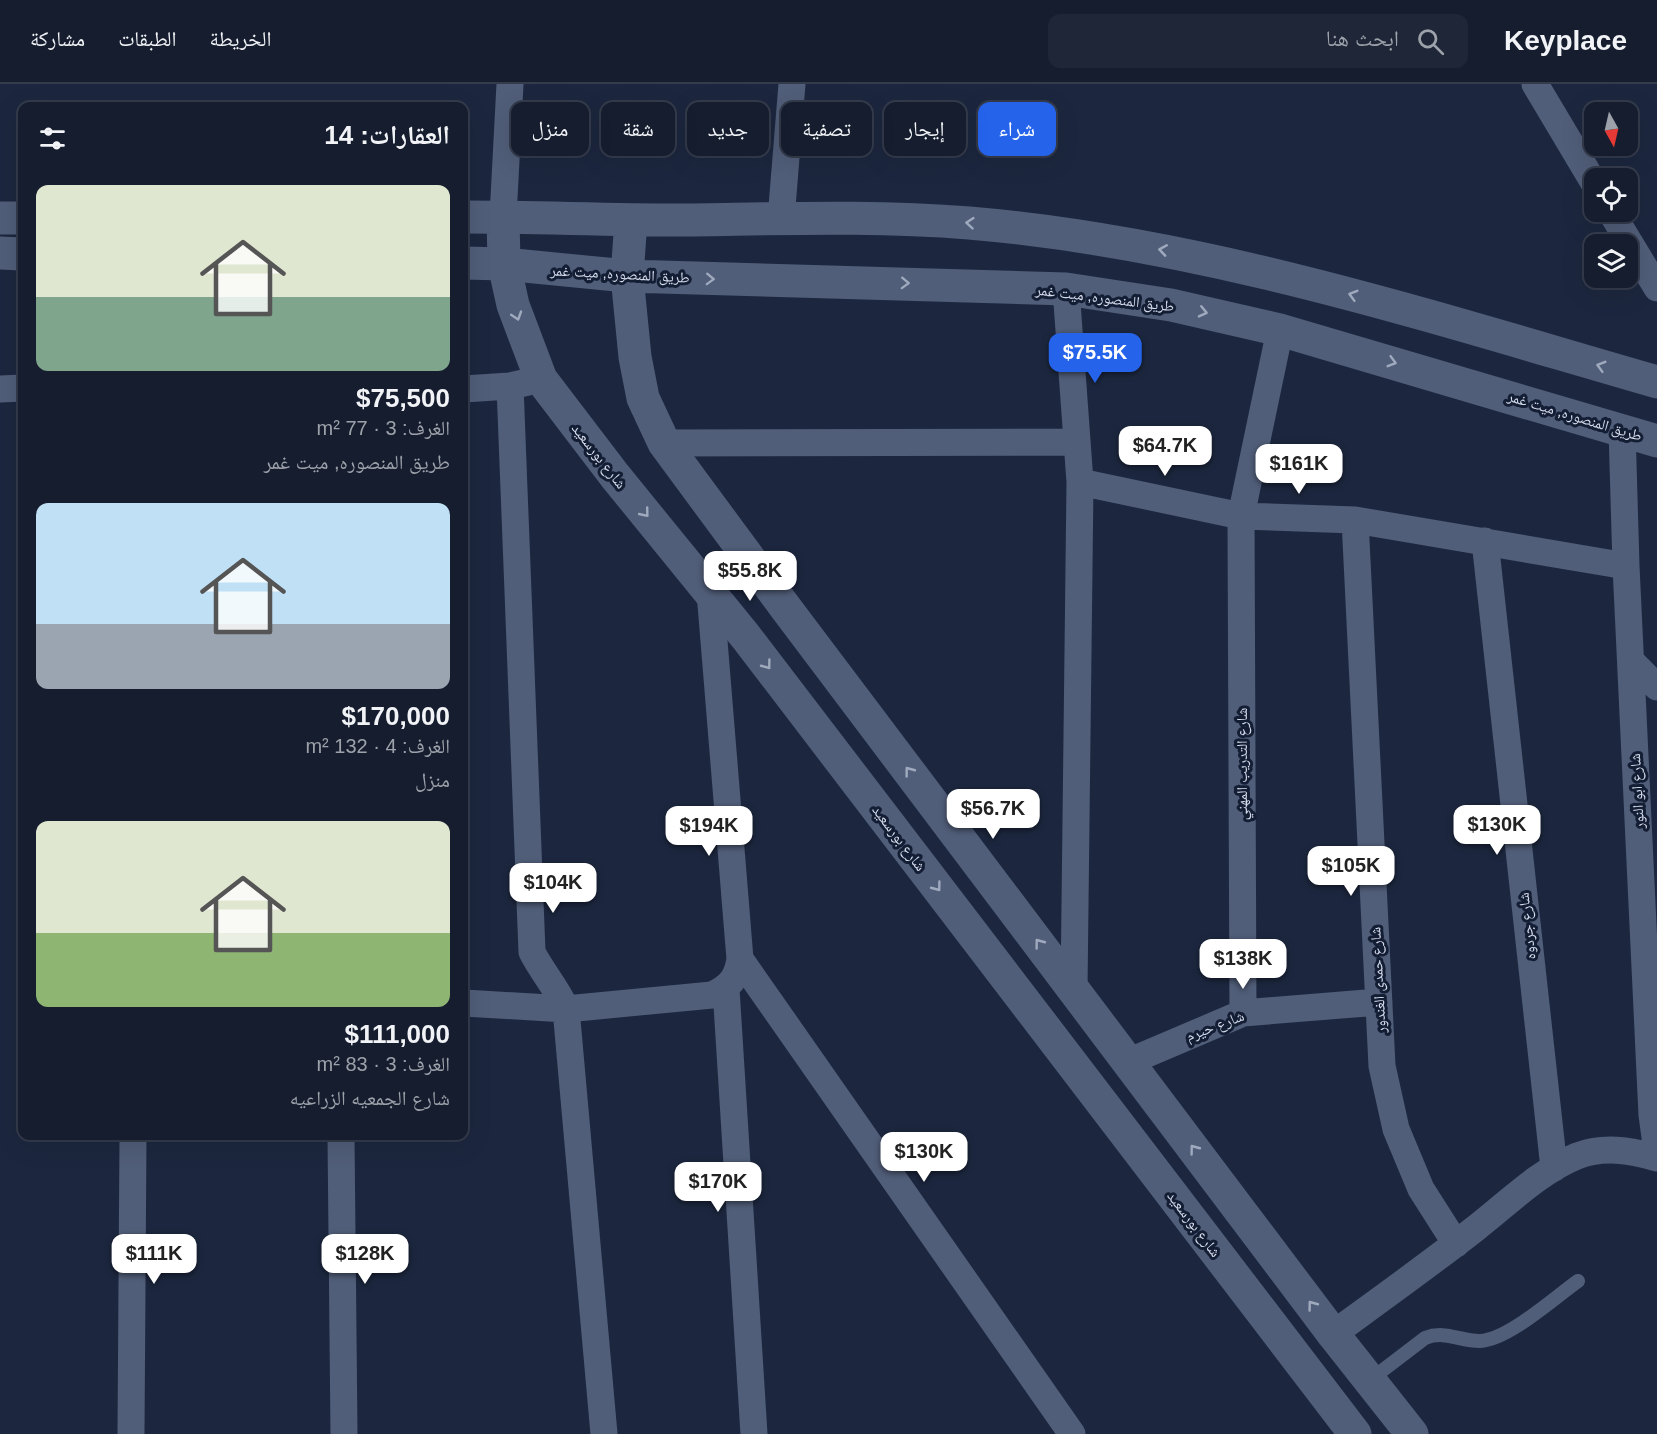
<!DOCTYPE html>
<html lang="ar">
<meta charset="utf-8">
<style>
body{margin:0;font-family:Helvetica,"Noto Naskh Arabic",sans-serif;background:#1e2637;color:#f1f3f6;direction:rtl;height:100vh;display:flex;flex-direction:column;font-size:22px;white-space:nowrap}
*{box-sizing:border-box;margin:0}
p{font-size:20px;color:#9da2aa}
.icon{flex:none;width:33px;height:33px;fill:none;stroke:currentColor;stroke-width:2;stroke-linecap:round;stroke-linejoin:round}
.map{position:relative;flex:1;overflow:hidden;direction:ltr}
.panel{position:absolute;left:18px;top:18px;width:450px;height:1038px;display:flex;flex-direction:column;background:#151d2f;border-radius:12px;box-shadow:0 6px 24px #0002,0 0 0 2px #343b4b;direction:rtl}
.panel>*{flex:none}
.banner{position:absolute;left:486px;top:18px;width:570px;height:54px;direction:rtl;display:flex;gap:12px}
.needle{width:39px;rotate:172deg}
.fabs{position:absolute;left:1584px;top:18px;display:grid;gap:12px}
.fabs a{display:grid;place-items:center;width:54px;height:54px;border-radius:12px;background:#151d2f;box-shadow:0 6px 24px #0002,0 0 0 2px #343b4b;font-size:30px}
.price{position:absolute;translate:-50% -51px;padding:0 14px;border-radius:12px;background:#fff;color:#222;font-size:20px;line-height:39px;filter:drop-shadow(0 2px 3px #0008)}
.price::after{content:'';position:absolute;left:50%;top:36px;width:18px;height:14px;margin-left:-9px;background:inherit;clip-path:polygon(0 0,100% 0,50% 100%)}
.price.active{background:#2563eb;color:#fff}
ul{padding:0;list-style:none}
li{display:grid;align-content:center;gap:12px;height:318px;padding:0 18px}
li span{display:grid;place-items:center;height:186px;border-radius:12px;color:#555}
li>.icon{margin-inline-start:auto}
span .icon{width:108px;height:108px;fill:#fffc;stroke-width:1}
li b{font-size:26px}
h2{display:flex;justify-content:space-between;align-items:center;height:72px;padding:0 18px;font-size:26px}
.tag{padding:0 21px;border-radius:12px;background:#151d2f;box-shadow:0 6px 24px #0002,0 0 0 2px #343b4b;font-size:21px;line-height:54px}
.tag.active{background:#2563eb;color:#fff}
header{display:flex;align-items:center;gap:36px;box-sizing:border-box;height:84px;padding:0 30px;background:#151d2f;border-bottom:2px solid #343b4b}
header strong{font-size:28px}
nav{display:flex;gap:33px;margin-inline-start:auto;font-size:21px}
.search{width:420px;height:54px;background:#1e2637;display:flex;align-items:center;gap:15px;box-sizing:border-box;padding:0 21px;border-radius:12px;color:#9da2aa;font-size:22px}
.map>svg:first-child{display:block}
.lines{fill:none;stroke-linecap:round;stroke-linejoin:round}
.lane{stroke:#515e79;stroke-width:14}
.street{stroke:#515e79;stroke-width:27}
.secondary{stroke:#515e79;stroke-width:33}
.oneway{stroke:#a0aabe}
.labels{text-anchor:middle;stroke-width:6;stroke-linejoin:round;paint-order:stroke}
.street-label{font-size:15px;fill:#d4dcec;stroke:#131d34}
</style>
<header>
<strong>Keyplace</strong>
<div class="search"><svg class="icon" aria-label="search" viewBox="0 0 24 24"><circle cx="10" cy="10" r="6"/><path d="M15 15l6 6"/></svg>ابحث هنا</div>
<nav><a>الخريطة</a><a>الطبقات</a><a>مشاركة</a></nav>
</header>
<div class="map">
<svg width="1657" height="1350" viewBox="0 0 1657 1350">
<rect width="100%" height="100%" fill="#1c273f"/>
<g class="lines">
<path class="lane" d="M1370,1296L1425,1254C1445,1246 1459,1257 1480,1257C1508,1256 1554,1214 1578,1197"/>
<path class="street" d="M1535,0L1594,99
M1611,128L1657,204
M503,133L510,0
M781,135L792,0
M1066,205L1080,398L1074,906
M510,302L532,868C542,888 557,904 566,925L604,1350
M0,305L22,304
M464,305L510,302L528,298
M1622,345L1626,482L1652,1031L1657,1068
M664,359L1076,358
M1080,398L1241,432L1355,436L1626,482
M1355,436L1382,982L1396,1045L1421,1105L1456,1160
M1485,457L1554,1084
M1631,577L1657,603
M740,875L1072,1350
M726,905L754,1350
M464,919L566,925L712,911C730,903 737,894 740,875L710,508
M1243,929L1241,432L1280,246
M1128,978L1243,929L1379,918
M341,1052L344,1350
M1333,1250C1381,1215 1430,1180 1476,1144C1508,1119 1540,1087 1577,1072C1603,1062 1630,1066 1657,1074
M131,1350L133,1052"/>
<path class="secondary" d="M464,133C535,133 606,136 677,136C774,135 872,131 969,139C1205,159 1431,233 1657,298
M503,133L504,180L513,221L541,295L615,392L746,553L1355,1350
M0,134H22
M631,136L627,192L635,273L643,314L664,359L785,523L1333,1250L1412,1350
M0,169L22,170
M464,179L504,180L627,192L1066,205L1171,221L1280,246L1657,357"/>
</g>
<defs><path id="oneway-chevron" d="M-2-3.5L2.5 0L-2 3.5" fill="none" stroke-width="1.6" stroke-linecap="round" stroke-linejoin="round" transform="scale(1.5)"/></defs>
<g class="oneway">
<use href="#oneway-chevron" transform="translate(970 139) rotate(-175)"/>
<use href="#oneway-chevron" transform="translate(1163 166) rotate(-171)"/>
<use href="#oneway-chevron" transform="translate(710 195) rotate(2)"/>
<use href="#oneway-chevron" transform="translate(905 199) rotate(2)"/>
<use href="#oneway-chevron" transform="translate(1353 211) rotate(-164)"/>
<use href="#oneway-chevron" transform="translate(1203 228) rotate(13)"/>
<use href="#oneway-chevron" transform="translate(517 232) rotate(72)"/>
<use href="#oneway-chevron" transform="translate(1392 278) rotate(16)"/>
<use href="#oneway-chevron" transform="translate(1601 282) rotate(-164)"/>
<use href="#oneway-chevron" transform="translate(645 429) rotate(51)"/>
<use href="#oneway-chevron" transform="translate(767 581) rotate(53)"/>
<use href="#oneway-chevron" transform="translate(909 687) rotate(-127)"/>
<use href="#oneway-chevron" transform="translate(937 803) rotate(53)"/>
<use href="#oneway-chevron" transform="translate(1039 859) rotate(-127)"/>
<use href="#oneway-chevron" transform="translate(1194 1065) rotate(-127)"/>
<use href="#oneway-chevron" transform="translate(1312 1221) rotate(-127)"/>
</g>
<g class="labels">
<g class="street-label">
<text transform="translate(620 190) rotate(3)" y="5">طريق المنصوره, ميت غمر</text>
<text transform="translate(1105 214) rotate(7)" y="5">طريق المنصوره, ميت غمر</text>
<text transform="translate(1575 332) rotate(17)" y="5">طريق المنصوره, ميت غمر</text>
<text transform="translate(599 372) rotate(52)" y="5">شارع بورسعيد</text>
<text transform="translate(1242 680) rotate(-90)" y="5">شارع التدريب المهني</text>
<text transform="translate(1637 707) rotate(-93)" y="5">شارع ابو النور</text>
<text transform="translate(899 754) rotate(53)" y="5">شارع بورسعيد</text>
<text transform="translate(1527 842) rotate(-96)" y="5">شارع جردوه</text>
<text transform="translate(1378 896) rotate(-93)" y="5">شارع حمدى الغندور</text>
<text transform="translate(1215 942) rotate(-21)" y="5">شارع حيرم</text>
<text transform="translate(1194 1140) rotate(53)" y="5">شارع بورسعيد</text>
</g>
</g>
</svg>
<div class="fabs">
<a><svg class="needle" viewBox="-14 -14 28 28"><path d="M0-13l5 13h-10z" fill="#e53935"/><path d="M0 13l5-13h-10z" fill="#9da2aa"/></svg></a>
<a><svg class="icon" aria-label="locate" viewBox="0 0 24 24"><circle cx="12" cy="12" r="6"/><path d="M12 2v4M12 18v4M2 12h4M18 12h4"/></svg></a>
<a><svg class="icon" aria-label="layers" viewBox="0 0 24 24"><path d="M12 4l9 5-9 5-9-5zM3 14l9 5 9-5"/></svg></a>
</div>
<b class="price active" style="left:1095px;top:300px">$75.5K</b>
<b class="price" style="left:1165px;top:393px">$64.7K</b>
<b class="price" style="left:1299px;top:411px">$161K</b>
<b class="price" style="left:750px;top:518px">$55.8K</b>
<b class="price" style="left:993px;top:756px">$56.7K</b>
<b class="price" style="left:1497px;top:772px">$130K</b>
<b class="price" style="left:709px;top:773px">$194K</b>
<b class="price" style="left:1351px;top:813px">$105K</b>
<b class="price" style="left:553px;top:830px">$104K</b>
<b class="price" style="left:1243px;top:906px">$138K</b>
<b class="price" style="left:924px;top:1099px">$130K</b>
<b class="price" style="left:718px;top:1129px">$170K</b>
<b class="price" style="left:154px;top:1201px">$111K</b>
<b class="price" style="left:365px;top:1201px">$128K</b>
<div class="banner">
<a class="tag active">شراء</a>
<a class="tag">إيجار</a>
<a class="tag">تصفية</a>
<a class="tag">جديد</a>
<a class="tag">شقة</a>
<a class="tag">منزل</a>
</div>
<section class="panel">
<h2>العقارات: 14<svg class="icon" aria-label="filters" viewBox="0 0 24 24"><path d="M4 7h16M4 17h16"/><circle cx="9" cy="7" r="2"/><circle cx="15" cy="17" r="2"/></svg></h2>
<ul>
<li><span style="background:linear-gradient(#dfe7d0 60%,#7fa58c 0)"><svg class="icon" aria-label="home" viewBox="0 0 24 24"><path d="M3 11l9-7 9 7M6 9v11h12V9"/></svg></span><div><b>$75,500</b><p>الغرف: 3 · 77 m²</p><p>طريق المنصوره, ميت غمر</p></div></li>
<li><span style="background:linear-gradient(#bfe0f5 65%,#9aa5b1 0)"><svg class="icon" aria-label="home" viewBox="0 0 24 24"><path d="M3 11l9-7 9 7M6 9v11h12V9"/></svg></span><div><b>$170,000</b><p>الغرف: 4 · 132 m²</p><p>منزل</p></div></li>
<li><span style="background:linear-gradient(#dfe7d0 60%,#8fb573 0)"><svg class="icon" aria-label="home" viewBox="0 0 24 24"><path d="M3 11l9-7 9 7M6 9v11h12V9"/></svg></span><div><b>$111,000</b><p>الغرف: 3 · 83 m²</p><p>شارع الجمعيه الزراعيه</p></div></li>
</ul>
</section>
</div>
